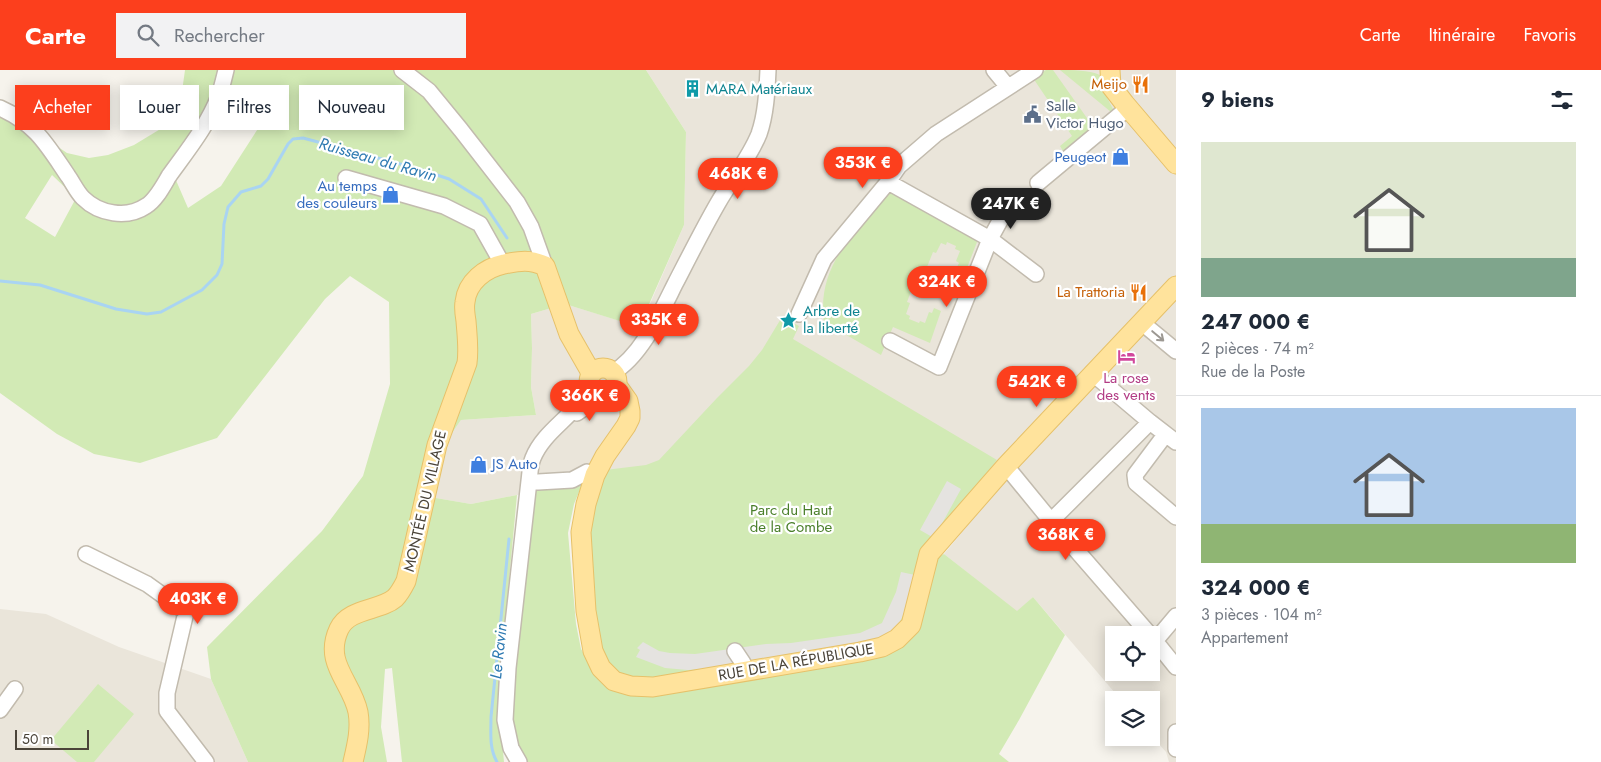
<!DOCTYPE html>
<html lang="fr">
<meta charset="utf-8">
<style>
body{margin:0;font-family:Jost,sans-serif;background:#f2f2f3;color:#1f2937;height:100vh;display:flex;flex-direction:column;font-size:19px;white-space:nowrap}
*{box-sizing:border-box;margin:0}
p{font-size:16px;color:#747a83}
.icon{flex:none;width:28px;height:28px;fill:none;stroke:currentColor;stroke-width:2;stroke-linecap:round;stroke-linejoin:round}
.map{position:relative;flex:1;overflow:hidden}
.details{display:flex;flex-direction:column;background:#fff;width:425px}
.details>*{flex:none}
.top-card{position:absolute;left:15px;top:15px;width:475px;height:45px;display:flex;gap:10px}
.tools{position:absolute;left:1105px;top:556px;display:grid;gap:10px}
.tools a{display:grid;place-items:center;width:55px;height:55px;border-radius:0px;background:#fff;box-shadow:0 2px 12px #0003;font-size:25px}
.scale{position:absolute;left:15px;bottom:12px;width:74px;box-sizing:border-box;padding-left:5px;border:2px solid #4b4439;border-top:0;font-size:14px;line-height:18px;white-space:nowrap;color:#4b4439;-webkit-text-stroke:4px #fff;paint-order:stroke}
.price{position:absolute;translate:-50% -42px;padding:0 11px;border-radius:18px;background:#fc3f1d;color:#fff;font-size:16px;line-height:32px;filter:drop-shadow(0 1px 2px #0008)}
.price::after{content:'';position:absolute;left:50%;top:30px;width:15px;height:11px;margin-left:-8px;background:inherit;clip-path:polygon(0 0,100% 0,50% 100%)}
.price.current{background:#222;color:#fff}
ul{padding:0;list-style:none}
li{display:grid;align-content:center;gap:10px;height:265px;padding:0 25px}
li+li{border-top:1px solid #e0e1e3}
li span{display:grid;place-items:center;height:155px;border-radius:0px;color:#555}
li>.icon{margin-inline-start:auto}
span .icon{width:90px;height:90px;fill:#fffc;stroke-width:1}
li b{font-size:21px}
h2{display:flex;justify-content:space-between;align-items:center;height:60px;padding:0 25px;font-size:21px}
.chip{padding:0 18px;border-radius:0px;background:#fff;box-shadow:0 2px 12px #0003;font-size:18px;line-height:45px}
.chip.current{background:#fc3f1d;color:#fff}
header{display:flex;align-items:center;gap:30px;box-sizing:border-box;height:70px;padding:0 25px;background:#fc3f1d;color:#fff}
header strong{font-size:24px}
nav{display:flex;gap:28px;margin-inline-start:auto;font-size:18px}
.search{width:350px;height:45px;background:#f2f2f3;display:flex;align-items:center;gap:12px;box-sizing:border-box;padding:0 18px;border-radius:0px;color:#747a83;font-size:19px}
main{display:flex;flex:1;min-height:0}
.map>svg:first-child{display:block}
.residential{fill:#eae5da;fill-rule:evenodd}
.green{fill:#d2eab5;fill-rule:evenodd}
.parking{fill:#e5e3e0}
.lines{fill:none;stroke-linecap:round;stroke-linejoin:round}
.stream{stroke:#a9d4f2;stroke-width:3}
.minor-casing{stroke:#c2bbae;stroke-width:18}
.major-casing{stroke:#e6c16a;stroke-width:21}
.minor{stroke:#fff;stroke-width:15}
.major{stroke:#ffe39c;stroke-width:19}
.oneway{stroke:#9c9892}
.labels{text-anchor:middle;stroke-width:4.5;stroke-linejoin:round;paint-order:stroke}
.food-label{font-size:15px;fill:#c56008;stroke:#fff;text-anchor:end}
.culture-label{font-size:15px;fill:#0d838f;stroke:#fff;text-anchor:start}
.service-label{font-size:15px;fill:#4e5e75;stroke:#fff;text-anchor:start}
.shop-label{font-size:15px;fill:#366cbe;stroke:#fff;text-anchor:end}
.hotel-label{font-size:15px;fill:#b23c85;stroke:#fff}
.street-label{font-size:15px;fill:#4b4439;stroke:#fff}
.park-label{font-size:15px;fill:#4a7f2a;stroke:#fff}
.water-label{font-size:16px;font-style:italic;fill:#2e7ab2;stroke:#fff}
</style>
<header>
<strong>Carte</strong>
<div class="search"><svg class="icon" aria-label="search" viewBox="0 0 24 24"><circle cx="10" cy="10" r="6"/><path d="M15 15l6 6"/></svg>Rechercher</div>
<nav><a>Carte</a><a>Itinéraire</a><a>Favoris</a></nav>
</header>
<main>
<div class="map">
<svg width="1176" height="692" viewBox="0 0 1176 692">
<rect width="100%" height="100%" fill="#f6f3ec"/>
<path class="residential" d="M646,0H1176V692H1169L1166,682L1151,665V630H1121L1033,527L1017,542L944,484L983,437L990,403L767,274L756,292L652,402L570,419L517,425L471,434L430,427L445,373L461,350L536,345L531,317L532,278L531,244L565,234L640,257L684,155L686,62ZM1114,565H1151V602H1114Z
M0,539L46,544L119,577L211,609L248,692H0Z"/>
<path class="green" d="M185,0H646L686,62L684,155L639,257L565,234L531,244L532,278L531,317L536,345L461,350L445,373L430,427L471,434L517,425L498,627L504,692H402L392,598L385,599L381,657L387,692H248L211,609L207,577L322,461L363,406L390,314L389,232L350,206L325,229L217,368L140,393L94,384L57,364L0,323V40L29,57L67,83L89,88L108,85L134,75L162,58L180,36ZM267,18L268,43L221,116L188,138L175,108L211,59L223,33ZM52,105L76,128L55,167L25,148Z
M1046,0H1053L1094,58L1063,81L1060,76L1072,66L1033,8Z
M1060,0C1073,0 1088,0 1100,5L1103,20L1114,41L1111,42Z
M892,119L975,165L977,172L965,203L956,199L959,193L956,191L960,181L955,179L956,176L947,172L946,175L941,173L936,183L933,182L927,197L930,199L924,212L920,210L917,218L913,216L907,232L910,233L906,244L910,246L909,249L919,253L920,251L925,253L929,242L932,243L934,238L941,241L930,273L893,257L881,285L824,252C816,193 858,160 892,119Z
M782,247L799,256L793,269L997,390L924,481L906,553L889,568L640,610C630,610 617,606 609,598C595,583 588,478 591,455C594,436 599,418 605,400L646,395L659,390L717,328L749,296L762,280Z
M586,405L574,434L568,463L576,554L581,579L598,605L627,623L917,559L938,487L944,484L1017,541L1033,527L1065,565L1019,650L999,684L1009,692H526L518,677L507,648L531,416Z
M98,614L134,644L94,692H77L51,670Z"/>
<path class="parking" d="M947,411L961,419L934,468L920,460Z
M901,502L915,505L910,530L899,554L893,563L876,576L714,598L688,600L665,598L636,587L640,580L637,578L643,572L659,581L670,583L695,584L766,574L791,573L860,563L882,553L896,522Z"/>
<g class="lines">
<path class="stream" d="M0,211L40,215L116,239L147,244L161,242L202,220L217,205L222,194L224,154L228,137L241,122L261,116L268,109L288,74L293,69L303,68L419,99L449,109L481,129L507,168
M497,692C489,678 491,663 491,647L509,469"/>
<defs>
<path id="minor" d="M402,0L429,21L461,60L517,132L531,157L545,196
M994,0L1008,17
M0,38C36,54 47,75 68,106C73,113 77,122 83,128C99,144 127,149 146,136C156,130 163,116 169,106C187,81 208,55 219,26C222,17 224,8 226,0
M346,108L444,136L480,154L503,195
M888,112L990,169L1036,204
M1038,113L1128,38
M799,244L824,189L888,112L899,96L936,64L1035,0
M1141,252L1176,281
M890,271L939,297L990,169L1007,138
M612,303C641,287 661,242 675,214C689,187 703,159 718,133C731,110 749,89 759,64C766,44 767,21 768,0
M1092,303L1150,352L1176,372
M577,343L601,326
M1165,365L1135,405L1136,413L1176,447
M1006,396L1051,451L1150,565
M529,411L538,412L572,410L587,402L595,405
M1051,451L1150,352
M86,484L147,514L186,542L167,623V641L206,692
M1151,566L1176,597
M1155,571L1176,546
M735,581L743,593L738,603
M0,640L15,619
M1176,662V679
M519,692L511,678L505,650L508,598L529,411C530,404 530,395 533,388C545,358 579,345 589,315"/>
<path id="major" d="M1110,0L1111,16L1125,34L1176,94
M589 312a14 14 0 1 1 28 0a14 14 0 1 1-28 0Z
M616,314L628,331L630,341V348L626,356L605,386L595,405L586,434L581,462L586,541L593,581L601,598L614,611L631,616L653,617L860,582L882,577L897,569L911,555L929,484L1006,396L1176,216
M353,692C357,675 361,659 358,642C352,612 323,593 339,559C349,538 380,541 395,528C400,523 403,517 406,511L437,375L467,293C469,279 467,265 466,251C465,245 464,237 465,232C467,212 485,198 504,194C520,191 529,189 545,196L569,264L589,299L591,305"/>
</defs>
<use href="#minor" class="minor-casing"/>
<use href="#major" class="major-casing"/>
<use href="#minor" class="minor"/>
<use href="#major" class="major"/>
</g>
<defs><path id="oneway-shaft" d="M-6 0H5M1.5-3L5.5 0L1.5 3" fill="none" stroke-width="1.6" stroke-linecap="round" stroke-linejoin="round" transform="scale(1.25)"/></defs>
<use class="oneway" href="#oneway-shaft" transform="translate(1158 266) rotate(40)"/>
<defs>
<symbol id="restaurant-bare" viewBox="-9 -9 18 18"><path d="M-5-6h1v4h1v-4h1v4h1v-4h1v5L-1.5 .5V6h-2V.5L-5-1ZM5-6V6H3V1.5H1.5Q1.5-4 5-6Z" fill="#e8710a" stroke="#fff" stroke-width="2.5" paint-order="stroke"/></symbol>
<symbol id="building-bare" viewBox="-9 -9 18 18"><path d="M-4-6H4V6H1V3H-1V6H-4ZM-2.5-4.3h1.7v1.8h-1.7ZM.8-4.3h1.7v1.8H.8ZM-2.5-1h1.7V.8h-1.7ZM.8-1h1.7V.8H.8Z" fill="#0f9aa8" stroke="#fff" stroke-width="2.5" paint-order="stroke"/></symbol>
<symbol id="civic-bare" viewBox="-9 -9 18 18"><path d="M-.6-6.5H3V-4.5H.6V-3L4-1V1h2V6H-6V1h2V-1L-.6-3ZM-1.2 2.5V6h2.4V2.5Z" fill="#5c6f8a" stroke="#fff" stroke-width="2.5" paint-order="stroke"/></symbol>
<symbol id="shop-bare" viewBox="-9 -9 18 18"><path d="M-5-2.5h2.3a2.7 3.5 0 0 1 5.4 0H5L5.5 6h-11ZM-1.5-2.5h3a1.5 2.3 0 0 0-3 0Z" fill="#3f7fe0" stroke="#fff" stroke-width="2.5" paint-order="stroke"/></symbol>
<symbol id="sight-bare" viewBox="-9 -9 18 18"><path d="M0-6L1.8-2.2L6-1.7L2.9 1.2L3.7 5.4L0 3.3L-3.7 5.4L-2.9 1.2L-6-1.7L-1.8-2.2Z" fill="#0f9aa8" stroke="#fff" stroke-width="2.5" paint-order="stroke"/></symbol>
<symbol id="hotel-bare" viewBox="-9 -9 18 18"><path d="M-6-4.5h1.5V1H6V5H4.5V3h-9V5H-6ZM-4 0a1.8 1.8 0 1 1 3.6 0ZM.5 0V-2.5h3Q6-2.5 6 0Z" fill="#d1479c" stroke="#fff" stroke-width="2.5" paint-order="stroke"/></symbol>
</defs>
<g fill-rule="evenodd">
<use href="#restaurant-bare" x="1128" y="2" width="25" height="25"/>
<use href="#building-bare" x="680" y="6" width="25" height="25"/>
<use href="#civic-bare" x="1020" y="32" width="25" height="25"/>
<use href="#shop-bare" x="1108" y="74" width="25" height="25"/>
<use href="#shop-bare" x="378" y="112" width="25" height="25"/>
<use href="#restaurant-bare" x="1126" y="210" width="25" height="25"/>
<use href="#sight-bare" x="776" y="238" width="25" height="25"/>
<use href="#hotel-bare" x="1114" y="274" width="25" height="25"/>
<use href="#shop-bare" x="466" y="382" width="25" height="25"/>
</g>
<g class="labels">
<g class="food-label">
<text x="1127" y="19">Meijo</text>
<text x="1125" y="227">La Trattoria</text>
</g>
<g class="culture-label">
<text x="706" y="24">MARA Matériaux</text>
<text x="803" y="246">Arbre de<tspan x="803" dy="17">la liberté</tspan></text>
</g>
<g class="service-label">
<text x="1046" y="41">Salle<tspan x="1046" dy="17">Victor Hugo</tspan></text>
</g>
<g class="shop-label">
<text x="1106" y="92">Peugeot</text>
<text x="377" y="121">Au temps<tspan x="377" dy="17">des couleurs</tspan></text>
<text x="492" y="399" text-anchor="start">JS Auto</text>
</g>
<g class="hotel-label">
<text x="1126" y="313">La rose<tspan x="1126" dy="17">des vents</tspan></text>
</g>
<g class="street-label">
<text transform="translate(425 431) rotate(-77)" y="5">MONTÉE DU VILLAGE</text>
<text transform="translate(796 592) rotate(-10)" y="5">RUE DE LA RÉPUBLIQUE</text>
</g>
<g class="park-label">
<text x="791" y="445">Parc du Haut<tspan x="791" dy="17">de la Combe</tspan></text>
</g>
<g class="water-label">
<text transform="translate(378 89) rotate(16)" y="6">Ruisseau du Ravin</text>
<text transform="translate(498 581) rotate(-84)" y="6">Le Ravin</text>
</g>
</g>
</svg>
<div class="tools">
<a><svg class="icon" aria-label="locate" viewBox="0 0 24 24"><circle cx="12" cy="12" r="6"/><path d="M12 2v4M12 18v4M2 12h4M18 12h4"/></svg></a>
<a><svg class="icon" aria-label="layers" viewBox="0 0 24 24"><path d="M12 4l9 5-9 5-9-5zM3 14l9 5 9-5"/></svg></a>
</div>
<div class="scale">50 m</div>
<b class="price" style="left:863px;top:119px">353K €</b>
<b class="price" style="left:738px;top:130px">468K €</b>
<b class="price current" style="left:1011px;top:160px">247K €</b>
<b class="price" style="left:947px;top:238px">324K €</b>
<b class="price" style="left:659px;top:276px">335K €</b>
<b class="price" style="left:1037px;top:338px">542K €</b>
<b class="price" style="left:590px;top:352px">366K €</b>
<b class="price" style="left:1066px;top:491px">368K €</b>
<b class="price" style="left:198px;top:555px">403K €</b>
<div class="top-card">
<a class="chip current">Acheter</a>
<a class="chip">Louer</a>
<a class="chip">Filtres</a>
<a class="chip">Nouveau</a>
</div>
</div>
<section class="details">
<h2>9 biens<svg class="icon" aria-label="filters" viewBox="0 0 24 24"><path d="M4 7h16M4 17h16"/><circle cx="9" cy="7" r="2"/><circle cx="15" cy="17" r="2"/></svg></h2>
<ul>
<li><span style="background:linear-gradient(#dfe7d0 75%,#7fa58c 0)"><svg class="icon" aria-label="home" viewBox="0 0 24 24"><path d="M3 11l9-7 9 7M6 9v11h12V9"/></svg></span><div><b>247 000 €</b><p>2 pièces · 74 m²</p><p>Rue de la Poste</p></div></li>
<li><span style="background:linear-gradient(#a9c7e8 75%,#8fb573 0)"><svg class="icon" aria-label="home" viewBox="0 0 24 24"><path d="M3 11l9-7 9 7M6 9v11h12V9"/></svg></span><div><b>324 000 €</b><p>3 pièces · 104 m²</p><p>Appartement</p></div></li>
</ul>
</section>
</main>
